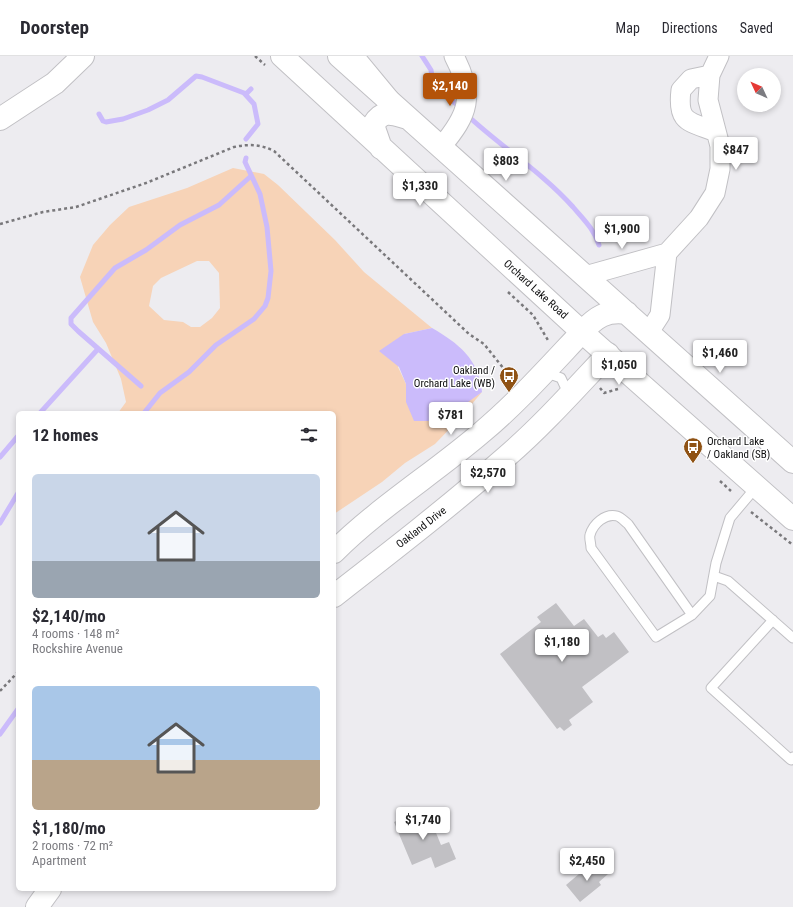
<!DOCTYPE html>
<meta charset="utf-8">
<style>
body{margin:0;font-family:"Roboto Condensed",sans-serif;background:#f2f2f3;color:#2b2b33;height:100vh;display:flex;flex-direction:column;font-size:15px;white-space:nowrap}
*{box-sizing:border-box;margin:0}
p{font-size:13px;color:#7c7c81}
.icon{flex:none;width:22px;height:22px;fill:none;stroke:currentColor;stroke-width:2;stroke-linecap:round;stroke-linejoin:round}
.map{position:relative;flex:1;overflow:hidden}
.side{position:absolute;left:16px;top:355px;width:320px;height:480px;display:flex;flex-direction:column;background:#fff;border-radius:6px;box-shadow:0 2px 6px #0003}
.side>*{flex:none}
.needle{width:26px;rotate:314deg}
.fabs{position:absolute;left:737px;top:12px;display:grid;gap:8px}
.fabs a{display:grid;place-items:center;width:44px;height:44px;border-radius:50%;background:#fff;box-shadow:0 2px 6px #0003;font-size:20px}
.price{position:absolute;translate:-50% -34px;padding:0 9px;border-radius:4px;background:#fff;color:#222;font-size:13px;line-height:26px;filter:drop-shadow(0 1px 2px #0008)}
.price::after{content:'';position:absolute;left:50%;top:24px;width:12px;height:9px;margin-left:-6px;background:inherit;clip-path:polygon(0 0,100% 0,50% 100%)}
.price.active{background:#b45309;color:#fff}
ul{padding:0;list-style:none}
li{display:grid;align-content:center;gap:8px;height:212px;padding:0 16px}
li span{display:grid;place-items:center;height:124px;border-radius:6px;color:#555}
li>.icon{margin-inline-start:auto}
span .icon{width:72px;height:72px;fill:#fffc;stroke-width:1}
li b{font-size:17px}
h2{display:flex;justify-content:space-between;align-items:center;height:48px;padding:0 16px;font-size:17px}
header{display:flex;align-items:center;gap:24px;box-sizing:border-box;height:56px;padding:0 20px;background:#fff;border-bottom:1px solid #e1e1e2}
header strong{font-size:19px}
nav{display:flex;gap:22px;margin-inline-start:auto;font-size:14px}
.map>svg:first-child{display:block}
.green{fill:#f7d3b7;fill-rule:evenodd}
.water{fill:#cbbbfb}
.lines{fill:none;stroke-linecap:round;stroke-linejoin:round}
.stream{stroke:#cbbbfb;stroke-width:5}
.building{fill:#c1c0c4}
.service-casing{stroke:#c1c0c4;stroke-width:11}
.minor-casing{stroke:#c1c0c4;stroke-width:21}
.tertiary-casing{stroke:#c1c0c4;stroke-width:24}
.secondary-casing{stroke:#c1c0c4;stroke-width:24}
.motorway-casing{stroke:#c1c0c4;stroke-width:24}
.path{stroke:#79787b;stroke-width:2.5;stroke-dasharray:3 3;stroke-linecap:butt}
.service{stroke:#fff;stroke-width:9}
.minor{stroke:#fff;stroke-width:19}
.tertiary{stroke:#fff;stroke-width:22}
.secondary{stroke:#fff;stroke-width:22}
.motorway{stroke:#fff;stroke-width:22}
.labels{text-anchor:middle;stroke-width:3;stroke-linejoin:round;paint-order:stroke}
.street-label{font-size:11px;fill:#0d0d0e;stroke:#fff}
.poi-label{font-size:11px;fill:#0d0d0e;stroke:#fff;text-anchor:end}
</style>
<header>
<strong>Doorstep</strong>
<nav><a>Map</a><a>Directions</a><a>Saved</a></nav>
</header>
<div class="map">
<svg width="793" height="851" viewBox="0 0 793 851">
<rect width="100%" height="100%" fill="#edecf0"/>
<path class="green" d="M233,112L264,118L278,129L335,184L364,216L432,272L404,278L398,311L406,328V346L454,354L482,336L461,361L435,388L405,407L382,426L334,458V357H118L126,346L121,323L106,287L93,266L80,221L93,189L110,169L129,151L187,132ZM197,205H209L219,217L220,252L212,262L200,271H191L183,266L164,264L149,250L153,230L161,222Z"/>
<path class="water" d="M432,272C458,287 479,303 482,336L464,349L434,365H414L406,346V328L399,311L379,295L404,278Z"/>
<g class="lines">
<path class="stream" d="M422,0L431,14L433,26L460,52
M244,37L246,38L251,33
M99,58L103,65L106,66L123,63L148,54L168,44L196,20L202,21L244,37L254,48L258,68L246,83
M467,59C501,91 542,116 573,151C584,164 594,173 599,189
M141,330L78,275L71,268V262L115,212L146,194L180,169L219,149L251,120
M40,357L98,293
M144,357L160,337L189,316L216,289L254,263L265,250L268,242L271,215L267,171L260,138L245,106L246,102
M0,401L18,380
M0,467L18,437
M0,678L18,653"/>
</g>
<path class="building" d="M556,547L574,570L584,563L598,581L603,578L606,582L614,576L629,596L582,631L593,646L569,664L572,669L564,675L560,671L557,673L500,598L541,566L537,561Z
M419,755L425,770L432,767L441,789L449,786L456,803L435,812L431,801L412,809L394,766Z
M599,806L608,818L599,826L601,829L580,846L566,829L586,812L589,815Z"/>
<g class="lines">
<defs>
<path id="service" d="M544,320L550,318L561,322L566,333V339
M714,520L728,525L793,582
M692,559L628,468C625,466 621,461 617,460C605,457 593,468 590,479C589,482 591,487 591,492L656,581L692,559L710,540L716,507L730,462L757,430
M773,564L711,632L791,704L793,701"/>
<path id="minor" d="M710,19L691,23L681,34C677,67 688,65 716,76
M441,91C469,58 475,40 454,0
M585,220L667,197L699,162L715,137L720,113V90L708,44L710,19L719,0
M649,276L660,259L667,197"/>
<path id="tertiary" d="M334,496C378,452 433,418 481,377C518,346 549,311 582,276
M334,540C392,495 450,450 506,401C542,370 575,333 608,298
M37,851L50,833"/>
<path id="secondary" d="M282,0L582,276L793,463
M339,0L793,406
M381,92L373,69C383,52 393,58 408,62
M582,276C596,261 606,254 627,257"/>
<path id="motorway" d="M352,0L390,46
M0,63L55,27L83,0"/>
</defs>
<use href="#service" class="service-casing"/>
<use href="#minor" class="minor-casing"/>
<use href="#tertiary" class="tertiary-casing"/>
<use href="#secondary" class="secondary-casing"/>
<use href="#motorway" class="motorway-casing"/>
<path class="path" d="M255,0L265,9
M0,168L43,156L76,151L146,127L234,91C249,88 260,88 274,95L469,278L484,288L512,323
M508,236L533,259L549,286
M600,332L604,337L618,333
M720,425L731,435
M751,456L793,489
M0,635L18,616"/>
<use href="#service" class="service"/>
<use href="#minor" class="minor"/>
<use href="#tertiary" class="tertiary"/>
<use href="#secondary" class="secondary"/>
<use href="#motorway" class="motorway"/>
</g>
<defs>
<symbol id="bus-pin" viewBox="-11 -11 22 30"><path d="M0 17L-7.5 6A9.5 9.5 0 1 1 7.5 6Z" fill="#8f5214" stroke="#fff"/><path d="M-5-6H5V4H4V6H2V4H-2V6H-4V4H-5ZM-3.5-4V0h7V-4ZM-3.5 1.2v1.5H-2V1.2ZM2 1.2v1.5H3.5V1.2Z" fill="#fff"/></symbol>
</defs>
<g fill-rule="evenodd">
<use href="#bus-pin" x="498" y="309" width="22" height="30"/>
<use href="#bus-pin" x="682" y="380" width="22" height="30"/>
</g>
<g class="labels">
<g class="street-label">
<text transform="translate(536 233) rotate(42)" y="4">Orchard Lake Road</text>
<text transform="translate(421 471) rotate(-38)" y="4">Oakland Drive</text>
</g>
<g class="poi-label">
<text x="495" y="318">Oakland /<tspan x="495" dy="13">Orchard Lake (WB)</tspan></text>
<text x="707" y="389" text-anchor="start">Orchard Lake<tspan x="707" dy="13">/ Oakland (SB)</tspan></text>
</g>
</g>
</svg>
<div class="fabs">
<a><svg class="needle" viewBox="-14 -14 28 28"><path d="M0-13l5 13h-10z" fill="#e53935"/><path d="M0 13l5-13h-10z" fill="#7c7c81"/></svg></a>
</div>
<b class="price active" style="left:450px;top:51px">$2,140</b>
<b class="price" style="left:736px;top:115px">$847</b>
<b class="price" style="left:506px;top:126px">$803</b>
<b class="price" style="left:420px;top:151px">$1,330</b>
<b class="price" style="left:622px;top:194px">$1,900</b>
<b class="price" style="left:720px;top:318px">$1,460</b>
<b class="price" style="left:619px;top:330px">$1,050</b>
<b class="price" style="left:451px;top:380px">$781</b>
<b class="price" style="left:488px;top:438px">$2,570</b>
<b class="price" style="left:562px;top:607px">$1,180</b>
<b class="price" style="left:423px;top:785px">$1,740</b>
<b class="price" style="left:587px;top:826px">$2,450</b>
<section class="side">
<h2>12 homes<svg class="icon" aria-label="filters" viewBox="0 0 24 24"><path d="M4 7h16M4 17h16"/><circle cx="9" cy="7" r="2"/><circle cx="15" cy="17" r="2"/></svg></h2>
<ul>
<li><span style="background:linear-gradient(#c9d6e8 70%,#9aa5b1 0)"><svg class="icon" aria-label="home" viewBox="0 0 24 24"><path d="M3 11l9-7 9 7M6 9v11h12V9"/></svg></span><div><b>$2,140/mo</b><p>4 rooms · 148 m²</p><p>Rockshire Avenue</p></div></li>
<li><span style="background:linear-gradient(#a9c7e8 60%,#b9a48a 0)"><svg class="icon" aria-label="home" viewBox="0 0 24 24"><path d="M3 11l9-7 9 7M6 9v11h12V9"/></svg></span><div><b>$1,180/mo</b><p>2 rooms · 72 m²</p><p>Apartment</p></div></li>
</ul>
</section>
</div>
